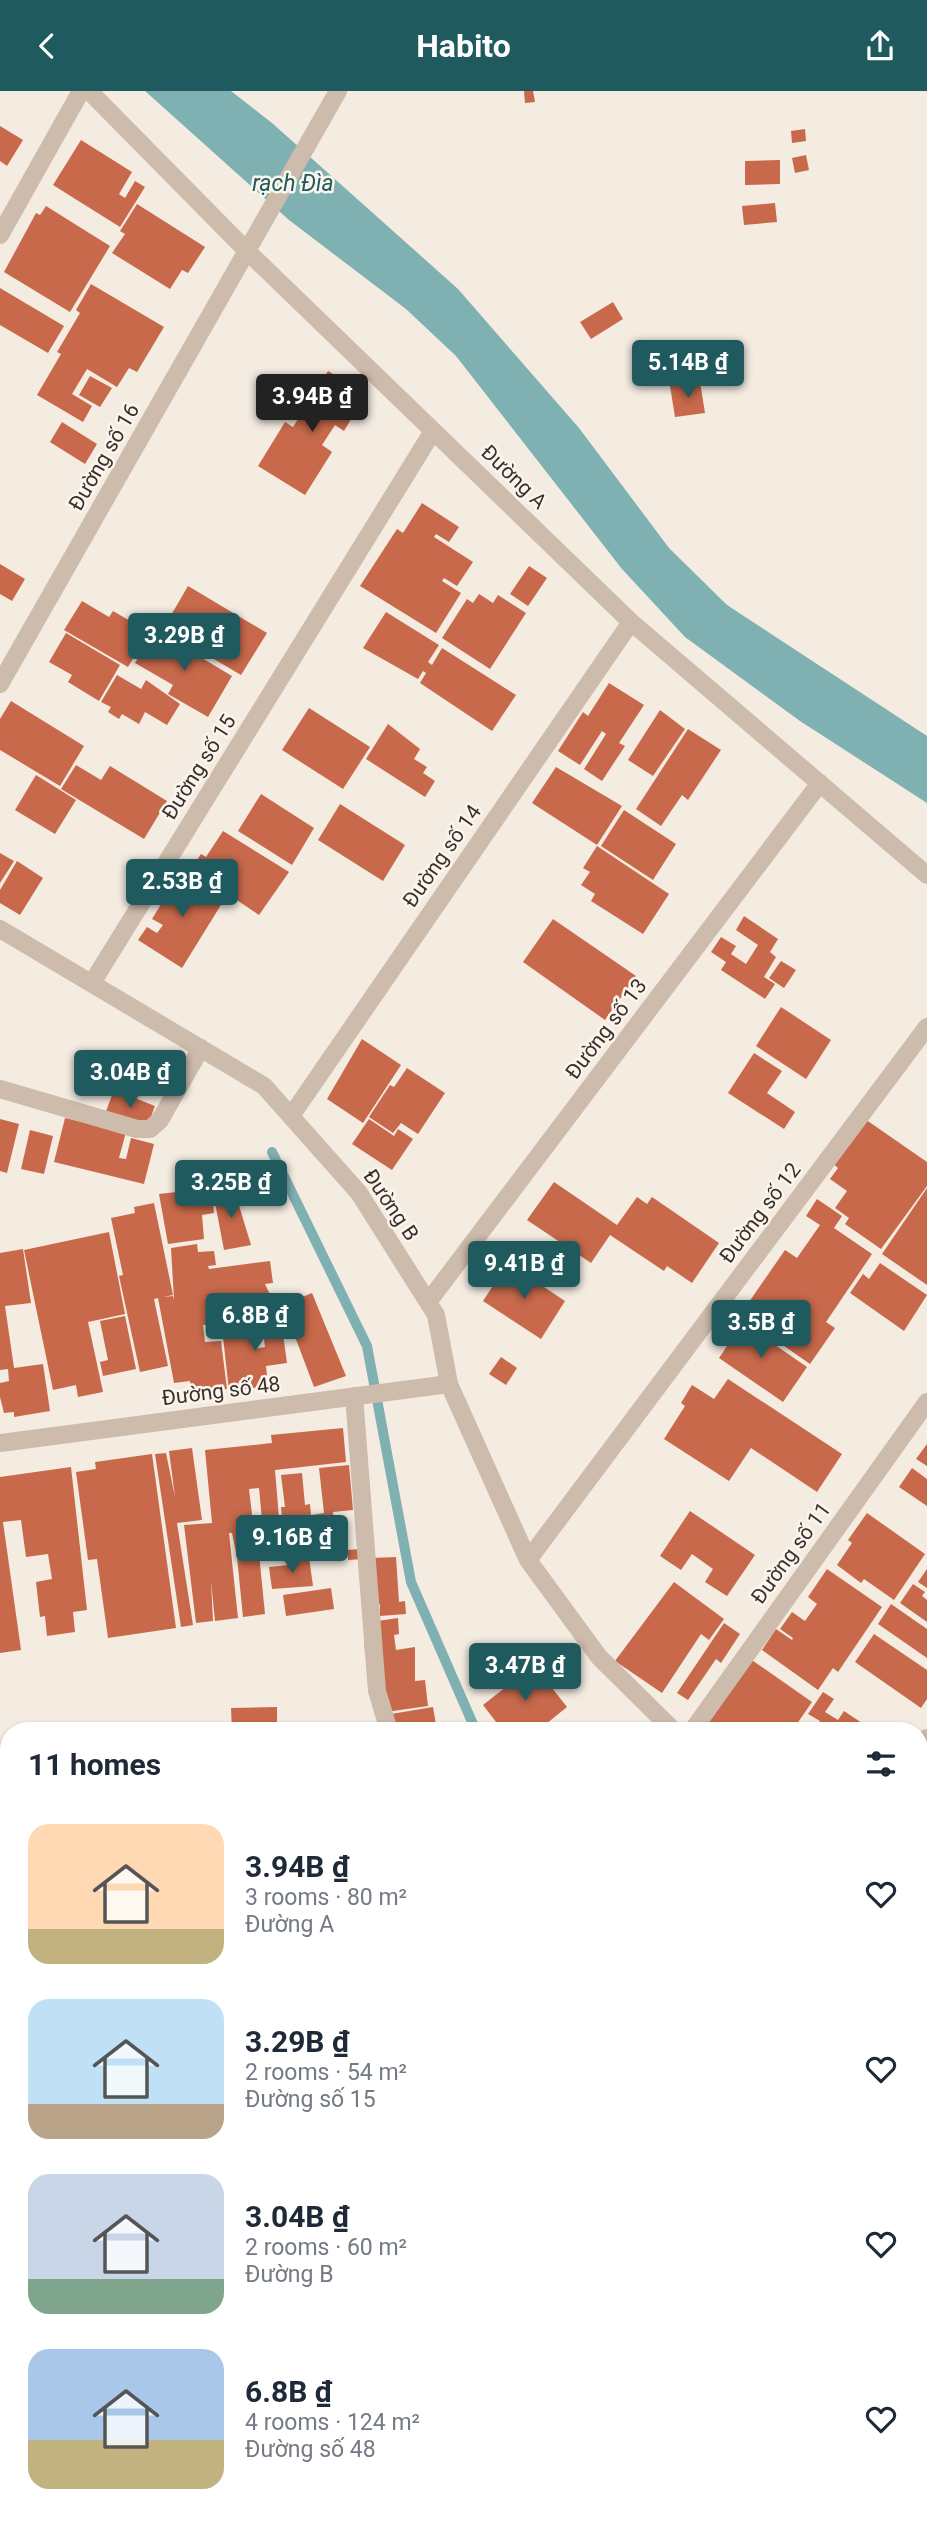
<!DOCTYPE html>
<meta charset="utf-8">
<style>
body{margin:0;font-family:Roboto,sans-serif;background:#f6f6f7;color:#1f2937;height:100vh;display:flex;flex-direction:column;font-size:26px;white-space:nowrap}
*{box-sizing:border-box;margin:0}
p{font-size:23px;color:#747a83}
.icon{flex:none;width:38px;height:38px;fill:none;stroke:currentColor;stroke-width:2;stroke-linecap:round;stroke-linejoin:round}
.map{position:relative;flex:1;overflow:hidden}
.side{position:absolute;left:0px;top:1631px;width:928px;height:800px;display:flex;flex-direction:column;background:#fff;border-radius:28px 28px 0 0;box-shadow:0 2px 5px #0004}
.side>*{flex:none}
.price{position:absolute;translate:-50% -60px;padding:0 16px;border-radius:7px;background:#1f5a5e;color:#fff;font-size:23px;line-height:46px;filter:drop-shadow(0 2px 4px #0008)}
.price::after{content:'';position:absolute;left:50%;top:42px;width:21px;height:16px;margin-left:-10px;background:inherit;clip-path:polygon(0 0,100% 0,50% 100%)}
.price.active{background:#222;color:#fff}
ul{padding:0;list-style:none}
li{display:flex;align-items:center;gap:21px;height:175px;padding:0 28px}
li span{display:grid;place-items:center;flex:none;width:196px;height:140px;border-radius:21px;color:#555}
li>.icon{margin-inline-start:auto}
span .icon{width:84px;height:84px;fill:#fffc;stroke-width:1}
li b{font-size:30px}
h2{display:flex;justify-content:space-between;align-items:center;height:84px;padding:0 28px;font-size:30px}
header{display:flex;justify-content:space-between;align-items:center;height:91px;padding:0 28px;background:#1f5a5e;color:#fff;font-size:32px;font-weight:700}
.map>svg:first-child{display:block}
.water{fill:#7fb0b2}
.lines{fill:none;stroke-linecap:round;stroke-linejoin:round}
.stream{stroke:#7fb0b2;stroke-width:10}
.building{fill:#c8694b}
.minor{stroke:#cdbbac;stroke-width:18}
.labels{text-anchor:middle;stroke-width:5;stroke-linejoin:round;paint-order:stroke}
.street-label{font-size:21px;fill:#3b302b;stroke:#fbf5ee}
.water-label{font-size:23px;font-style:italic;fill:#1f5a5e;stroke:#fbf5ee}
</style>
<header><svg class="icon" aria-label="back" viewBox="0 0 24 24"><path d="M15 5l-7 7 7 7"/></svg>Habito<svg class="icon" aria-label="share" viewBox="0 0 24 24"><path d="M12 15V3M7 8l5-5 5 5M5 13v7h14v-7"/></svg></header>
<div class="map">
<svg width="927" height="2430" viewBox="0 0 927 2430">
<rect width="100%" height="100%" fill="#f4ebe1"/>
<path class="water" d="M145,0H231L272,32L458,198L579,337L669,457L727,514L927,645V712L800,630L685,546L622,478L456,265L406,218L289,129Z"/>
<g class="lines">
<path class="stream" d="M272,1061L367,1255L411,1491L476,1640
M793,2422L806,2430"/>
</g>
<path class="building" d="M524,0H533L535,11L525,12Z
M0,35L23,49L7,75L0,70Z
M805,38L806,50L792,52L791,40Z
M81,49L132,81L119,103L125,107L135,90L145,96L120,136L53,94Z
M806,64L809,79L795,82L792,67Z
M780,69V93L745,94V70Z
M775,112L777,131L744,134L742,115Z
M137,113L205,156L188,182L182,179L170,198L112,162L125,143L120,140Z
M46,115L110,155L70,221L4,181L36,122L40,124Z
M91,193L164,236L137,281L129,277L117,296L87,278L72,303L92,315L83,331L37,304L61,263L57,261L80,222L76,219Z
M0,197L64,235L48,262L0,234Z
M613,211L623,228L591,248L580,231Z
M328,280L366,303L344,340L335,334L322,354L332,361L305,404L258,375L285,331L293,336Z
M90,285L112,297L100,316L79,304Z
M700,291L705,322L675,326L670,295Z
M62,331L97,353L85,373L50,351Z
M422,412L459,436L449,451L436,443L434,446L473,471L457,495L444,487L442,490L461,502L436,542L360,495L397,438L403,442Z
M0,473L25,488L12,510L0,503Z
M529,475L547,487L528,515L510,503Z
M188,495L267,542L241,584L163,538Z
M479,503L493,512L498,504L526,522L490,578L442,547L467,508L473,512Z
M82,510L109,526L113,520L149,541L128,576L64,539Z
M386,521L439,554L428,571L432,574L442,557L516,604L492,640L420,592L426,582L423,580L418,588L363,557Z
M155,539L232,585L208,626L168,603L173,594L135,572Z
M66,542L120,574L99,610L68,591L72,584L49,571Z
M117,584L141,598L146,589L180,613L167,634L145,621L139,633L122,623L119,628L108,621L111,616L101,611Z
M609,592L644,614L619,652L625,655L602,690L584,678L606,643L602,640L580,674L558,660L583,621L588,625Z
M11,610L84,655L60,695L0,659V628Z
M309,617L370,656L343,698L282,659Z
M660,619L685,638L653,685L628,669Z
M388,633L420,658L414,668L427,676L423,682L435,690L425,706L366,668Z
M688,638L721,659L688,709L682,704L661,735L636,718Z
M76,674L101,689L110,675L167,710L144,748L61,698Z
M556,676L622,715L597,754L532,712Z
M36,684L76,709L55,743L15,719Z
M261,703L314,737L292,774L238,740Z
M340,713L405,754L383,790L318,749Z
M624,719L676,753L653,789L601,755Z
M223,740L289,781L259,824L191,778L201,763L206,766Z
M597,755L669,803L643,843L591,810L595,803L581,794L590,781L583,777Z
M0,762L14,770L0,792Z
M17,770L43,787L20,824L0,812V799Z
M181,782L224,809L182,877L138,849L147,836L157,842L163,834L152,828L166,805L160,801L172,783L178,786Z
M744,825L778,848L770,861L776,866L764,886L775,893L765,908L721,879L726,871L711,861L721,846L736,855L731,863L746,873L758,854L736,839Z
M553,828L636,885L605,929L523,871Z
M781,870L796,879L784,897L769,887Z
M781,916L831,949L806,988L756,955Z
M362,948L401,974L363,1032L327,1008Z
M754,962L782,980L767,1002L795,1021L784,1038L728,1002Z
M407,977L445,1002L418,1043L401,1032L393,1042L369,1026L390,994L394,996Z
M114,999L155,1015L146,1039L105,1023Z
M862,1026L927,1071V1095L881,1158L845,1133L849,1127L835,1117L847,1100L830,1088L838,1077L831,1071Z
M65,1027L126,1041L119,1067L126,1068L131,1047L154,1053L144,1093L54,1071Z
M0,1028L19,1033L7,1082L0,1080Z
M369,1028L394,1045L398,1038L413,1048L392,1079L352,1053Z
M30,1039L53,1045L44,1083L21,1078Z
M554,1091L617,1134L637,1106L647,1113L652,1106L719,1152L692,1192L667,1175L664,1180L610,1144L591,1172L527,1129Z
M211,1097L214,1122L202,1124L204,1148L168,1153L159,1103Z
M927,1097V1194L882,1163Z
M234,1098L251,1154L224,1159L213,1101Z
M817,1108L842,1125L834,1137L872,1163L826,1231L835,1237L810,1273L740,1224L785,1159L797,1167L820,1134L806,1125Z
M154,1112L173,1204L163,1206L173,1205L174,1209L171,1157L197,1153L198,1161L214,1160L216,1174L208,1175L209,1178L270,1170L273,1192L265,1193L275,1214L255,1216L257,1240L217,1245L216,1233L203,1234L205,1251L221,1250L227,1298L191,1302L190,1290L174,1292L158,1207L154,1208L168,1275L140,1281L119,1185L123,1184L111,1127L135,1122L134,1116Z
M109,1141L125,1223L88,1231L103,1301L78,1306L76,1294L53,1299L24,1159Z
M23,1158L31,1212L5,1215L14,1277L43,1273L50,1320L14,1326V1321L4,1322L0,1306V1292L9,1290L8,1278L0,1279V1162Z
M508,1172L565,1210L541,1248L483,1210Z
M880,1172L927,1204L904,1240L850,1202L863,1183L869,1188Z
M312,1202L346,1285L314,1296L283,1214Z
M279,1214L287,1272L266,1275L268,1295L229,1300L223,1246L252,1242L254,1258L265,1256L260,1217Z
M734,1222L745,1229L743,1232L807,1276L783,1311L719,1267L735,1243L724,1236Z
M125,1225L136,1278L103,1285L100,1271L108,1269L100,1230Z
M501,1266L517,1277L506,1294L489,1283Z
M728,1288L842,1363L817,1401L751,1357L729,1390L664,1348L685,1315L681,1312L692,1294L714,1308Z
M343,1337L346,1371L275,1379L279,1427H282L281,1416H285L281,1384L302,1382L305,1414L310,1413L311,1424L324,1422L319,1377L349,1374L353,1419L333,1421L335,1438L327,1439L330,1460L265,1469L262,1449L320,1440L301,1442L300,1425L287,1426L289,1445L259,1448L257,1430L262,1429L259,1397L249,1398L253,1432L248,1433L249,1444L257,1443L265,1523L243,1526L237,1466L232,1442H229L238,1527L215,1530L211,1490L213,1530L196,1532L184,1434L212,1432L205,1359L272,1352L271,1344Z
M927,1353V1375L916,1368Z
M192,1357L202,1429L177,1432L193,1534L181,1536L155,1363L166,1362L175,1406L169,1360Z
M152,1363L176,1537L108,1547L97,1468L88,1469L76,1381L96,1378L95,1371Z
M71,1376L87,1519L73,1521L75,1541L47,1545L45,1525L40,1526L36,1491L52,1488L48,1463L26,1466L21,1429L3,1431L21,1559L0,1562V1386Z
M912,1377L927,1388V1415L899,1396Z
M690,1420L755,1464L727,1505L705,1491L713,1478L692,1463L681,1479L660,1465Z
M867,1422L925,1463L894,1509L864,1488L861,1492L837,1474L852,1452L848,1449Z
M370,1457L371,1467L396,1466L399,1511L405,1510L406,1523L380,1525V1513H372L363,1468L348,1469V1459Z
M309,1466L313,1495L272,1498L269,1476L289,1474L288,1469Z
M827,1478L882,1516L838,1581L833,1577L818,1599L762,1559L776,1538L792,1549L793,1547L780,1538L792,1521L805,1530L817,1513L808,1506Z
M927,1478V1497L918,1491Z
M674,1491L724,1528L709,1549L701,1543L662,1602L615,1570Z
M913,1493L925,1501L922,1505L927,1509V1531L900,1512Z
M331,1497L334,1518L286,1525L283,1504Z
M891,1513L927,1538V1567L878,1533Z
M398,1527L399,1543L394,1544L396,1559L415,1556V1590L425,1589L428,1615L379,1622L371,1563L365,1564L364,1532Z
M724,1532L740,1543L721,1572L716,1568L688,1609L677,1602Z
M874,1543L927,1579V1608L921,1617L855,1571Z
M749,1567L812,1611L792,1640H702Z
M534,1574L567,1616L541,1637L539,1634L532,1640H503L483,1614Z
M823,1601L834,1608L825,1621L838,1629L844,1620L865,1634L861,1640H814L820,1630L808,1623Z
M277,1616V1640H232L231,1617Z
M433,1616L437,1640H388L385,1624Z
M161,1637H225V1640H161Z
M923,1673L927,1676V1793L919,1805V1678Z
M0,2104H9V2141L0,2140Z
M0,2155L9,2156V2268L0,2267Z
M927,2209V2233L919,2228V2221Z
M3,2299L9,2300V2345L0,2344Z
M0,2408H9V2422H39V2430H0Z
M155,2422H197V2426L213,2430H154Z
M222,2422H274V2430H222Z
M324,2422H367V2430H324Z
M373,2422H419V2425L413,2426V2430H378Z
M432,2422H529V2430H432Z
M562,2422H644V2430H553L552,2427L562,2426Z
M687,2422H732V2430H687Z"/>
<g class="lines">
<path class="minor" d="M89,0L248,161L631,531L927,784
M0,144L81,0
M0,593L338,0
M0,838L264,995L359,1102L436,1224L449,1293L528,1469L599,1566L674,1640
M92,892L433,340
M0,998L137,1038H150L160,1029L201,957
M291,1025L631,531
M428,1211L820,692
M354,1305L377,1600L389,1640
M0,1352L449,1293
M528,1469L927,936
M692,1640L927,1311
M919,1658L927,1647
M919,1827L927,1833
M0,1951L9,1952
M919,2006L927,1996
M0,2292L9,2293
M425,2422V2430
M548,2422V2430
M69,2430L70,2422
M310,2430L311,2422
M676,2430V2422"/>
</g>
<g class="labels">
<g class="street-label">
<text transform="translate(104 366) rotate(-60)" y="7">Đường số 16</text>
<text transform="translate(514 386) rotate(44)" y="7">Đường A</text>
<text transform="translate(199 676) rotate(-58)" y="7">Đường số 15</text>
<text transform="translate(442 765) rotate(-55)" y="7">Đường số 14</text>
<text transform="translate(606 938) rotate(-53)" y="7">Đường số 13</text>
<text transform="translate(391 1114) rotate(56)" y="7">Đường B</text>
<text transform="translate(760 1122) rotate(-53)" y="7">Đường số 12</text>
<text transform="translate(221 1300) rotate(-7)" y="7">Đường số 48</text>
<text transform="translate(791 1462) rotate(-54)" y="7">Đường số 11</text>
</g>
<g class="water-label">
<text x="293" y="100">rạch Đìa</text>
</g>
</g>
</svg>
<b class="price" style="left:688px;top:309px">5.14B ₫</b>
<b class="price active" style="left:312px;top:343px">3.94B ₫</b>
<b class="price" style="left:184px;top:582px">3.29B ₫</b>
<b class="price" style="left:182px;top:828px">2.53B ₫</b>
<b class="price" style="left:130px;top:1019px">3.04B ₫</b>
<b class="price" style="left:231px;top:1129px">3.25B ₫</b>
<b class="price" style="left:524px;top:1210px">9.41B ₫</b>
<b class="price" style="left:255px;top:1262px">6.8B ₫</b>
<b class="price" style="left:761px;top:1269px">3.5B ₫</b>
<b class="price" style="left:292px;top:1484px">9.16B ₫</b>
<b class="price" style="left:525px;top:1612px">3.47B ₫</b>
<section class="side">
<h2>11 homes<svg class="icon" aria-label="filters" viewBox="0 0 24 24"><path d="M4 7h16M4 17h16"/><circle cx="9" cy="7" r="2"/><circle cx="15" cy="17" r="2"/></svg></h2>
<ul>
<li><span style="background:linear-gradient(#ffd9b3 75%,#c2b280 0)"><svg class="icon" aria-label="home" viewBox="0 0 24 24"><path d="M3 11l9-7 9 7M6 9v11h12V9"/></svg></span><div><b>3.94B ₫</b><p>3 rooms · 80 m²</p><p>Đường A</p></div><svg class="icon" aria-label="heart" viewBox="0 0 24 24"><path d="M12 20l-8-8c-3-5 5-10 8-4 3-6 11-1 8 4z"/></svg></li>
<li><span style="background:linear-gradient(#bfe0f5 75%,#b9a48a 0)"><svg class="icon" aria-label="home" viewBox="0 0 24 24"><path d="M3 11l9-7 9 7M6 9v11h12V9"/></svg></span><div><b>3.29B ₫</b><p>2 rooms · 54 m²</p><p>Đường số 15</p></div><svg class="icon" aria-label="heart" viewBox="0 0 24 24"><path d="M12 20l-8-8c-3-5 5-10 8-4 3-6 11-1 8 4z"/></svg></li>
<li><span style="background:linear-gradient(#c9d6e8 75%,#7fa58c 0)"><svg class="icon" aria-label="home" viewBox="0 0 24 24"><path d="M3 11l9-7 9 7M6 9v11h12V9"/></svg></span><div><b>3.04B ₫</b><p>2 rooms · 60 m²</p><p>Đường B</p></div><svg class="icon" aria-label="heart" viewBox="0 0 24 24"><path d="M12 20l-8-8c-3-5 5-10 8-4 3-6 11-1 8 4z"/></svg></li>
<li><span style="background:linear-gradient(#a9c7e8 65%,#c2b280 0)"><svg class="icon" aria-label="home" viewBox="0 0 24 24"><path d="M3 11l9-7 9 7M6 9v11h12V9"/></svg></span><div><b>6.8B ₫</b><p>4 rooms · 124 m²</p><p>Đường số 48</p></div><svg class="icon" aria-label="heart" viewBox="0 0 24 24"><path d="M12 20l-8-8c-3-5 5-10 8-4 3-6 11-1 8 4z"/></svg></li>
</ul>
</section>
</div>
